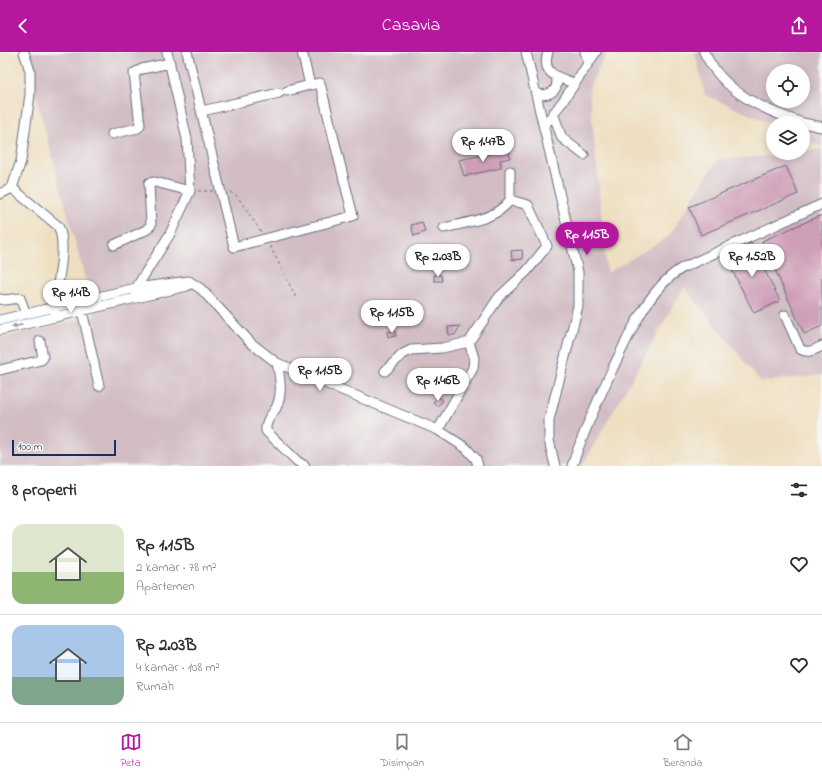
<!DOCTYPE html>
<html lang="id">
<meta charset="utf-8">
<style>
body{margin:0;font-family:"Indie Flower",sans-serif;background:#f2f2f3;color:#2b2b33;height:100vh;display:flex;flex-direction:column;font-size:15px;white-space:nowrap}
*{box-sizing:border-box;margin:0}
p{font-size:13px;color:#7c7c81}
.icon{flex:none;width:22px;height:22px;fill:none;stroke:currentColor;stroke-width:2;stroke-linecap:round;stroke-linejoin:round}
.map{position:relative;height:414px;overflow:hidden}
.panel{display:flex;flex-direction:column;background:#fff;flex:1}
.panel>*{flex:none}
.tools{position:absolute;left:766px;top:12px;display:grid;gap:8px}
.tools a{display:grid;place-items:center;width:44px;height:44px;border-radius:50%;background:#fff;box-shadow:0 2px 10px #0003;font-size:20px}
.scale{position:absolute;left:12px;bottom:10px;width:104px;box-sizing:border-box;padding-left:4px;border:2px solid #1b2f5e;border-top:0;font-size:11px;line-height:14px;white-space:nowrap;color:#1b2f5e;-webkit-text-stroke:3px #f6f6f2;paint-order:stroke}
.price{position:absolute;translate:-50% -34px;padding:0 9px;border-radius:14px;background:#fff;color:#222;font-size:13px;line-height:26px;filter:drop-shadow(0 1px 2px #0008)}
.price::after{content:'';position:absolute;left:50%;top:24px;width:12px;height:9px;margin-left:-6px;background:inherit;clip-path:polygon(0 0,100% 0,50% 100%)}
.price.selected{background:#b5179e;color:#fff}
ul{padding:0;list-style:none}
li{display:flex;align-items:center;gap:12px;height:100px;padding:0 12px}
li+li{border-top:1px solid #e1e1e2}
li span{display:grid;place-items:center;flex:none;width:112px;height:80px;border-radius:12px;color:#555}
li>.icon{margin-inline-start:auto}
span .icon{width:48px;height:48px;fill:#fffc;stroke-width:1}
li b{font-size:17px}
h2{display:flex;justify-content:space-between;align-items:center;height:48px;padding:0 12px;font-size:17px}
header{display:flex;justify-content:space-between;align-items:center;height:52px;padding:0 12px;background:#b5179e;color:#fff;font-size:18px;font-weight:600}
.menu{display:flex;justify-content:space-around;align-items:center;height:56px;border-top:1px solid #e1e1e2;background:#fff;font-size:11px;color:#7c7c81}
.menu a{display:grid;justify-items:center;gap:2px}
.menu .selected{color:#b5179e}
.map>svg:first-child{display:block}
.industrial{fill:#d2bdc5;fill-rule:evenodd}
.building{fill:#cf9eb7}
.lines{fill:none;stroke-linecap:round;stroke-linejoin:round}
.minor-casing{stroke:#656d81;stroke-width:11}
.path{stroke:#656d81;stroke-width:1;stroke-dasharray:3 3;stroke-linecap:butt}
.minor{stroke:#fff;stroke-width:9}
.oneway{fill:#8d97ae}
</style>
<header><svg class="icon" aria-label="back" viewBox="0 0 24 24"><path d="M15 5l-7 7 7 7"/></svg>Casavia<svg class="icon" aria-label="share" viewBox="0 0 24 24"><path d="M12 15V3M7 8l5-5 5 5M5 13v7h14v-7"/></svg></header>
<div class="map">
<svg width="822" height="414" viewBox="0 0 822 414">
<rect width="100%" height="100%" fill="#f6f6f2"/>
<filter id="ink" filterUnits="userSpaceOnUse"><feTurbulence type="fractalNoise" baseFrequency=".025" numOctaves="2"/><feDisplacementMap in="SourceGraphic" scale="8" xChannelSelector="R" yChannelSelector="G"/><feConvolveMatrix kernelMatrix="1 2 1 2 8 2 1 2 1" color-interpolation-filters="sRGB"/></filter>
<filter id="wash" filterUnits="userSpaceOnUse"><feTurbulence type="fractalNoise" baseFrequency=".012" numOctaves="4" result="noise"/><feDisplacementMap in="SourceGraphic" scale="16" xChannelSelector="R" yChannelSelector="G"/><feGaussianBlur stdDeviation="0.9" result="paint"/><feColorMatrix in="noise" values="0 0 0 0 0 0 0 0 0 0 0 0 0 0 0 0 0 1.4 0 .05"/><feComposite in="paint" operator="in"/></filter>
<g filter="url(#wash)">
<rect width="100%" height="100%" fill="#efdfc1"/>
<path class="industrial" d="M24,0H607L589,35L607,221L668,185L717,108L803,101V99L822,97V323L761,330L684,235L582,414H0V286L95,264Z
M695,0H822V95L803,87V71H773V73L705,43ZM773,19H803V49H773Z"/>
<g id="blocks">
<path class="building" d="M509,98L510,106L500,108L501,116L464,124L459,108Z
M786,114L798,142L701,183L689,155Z
M822,163V274L804,282L762,189Z
M422,170L425,180L414,184L411,173Z
M751,191L780,249L754,261L725,204Z
M522,198L523,207L512,208L511,199Z
M434,223H441L442,229H434Z
M460,274L455,283H449L448,275Z
M395,279L396,284L388,285L387,280Z
M439,345L443,349L437,354L433,350Z"/>
</g>
</g>
<g filter="url(#ink)">
<use href="#blocks" fill-opacity="0" stroke="#656d81" stroke-width="1"/>
<g class="lines">
<defs>
<path id="minor" d="M24,0L30,19V42L21,109L12,136L58,174C68,192 57,234 54,255L56,265
M187,0L234,195L353,164L320,31L310,33
M526,0L578,220V254L549,368V388L555,414
M548,0C541,22 557,25 574,31
M585,0L589,10
M704,0C723,40 763,58 803,71
M287,39L310,33L302,0
M536,42C549,45 560,39 556,24
M202,59L279,41
M553,61L562,86L584,103
M803,71L822,75
M544,74L563,49L596,0
M112,82L138,76L140,73L134,21L142,17L170,11
M0,142L12,136
M444,176C466,170 496,168 510,148
M114,193L146,178L151,173L149,131L155,130L190,139
M137,245L136,236L170,182L190,139L187,87L167,0
M0,247L5,248L20,246L26,262
M81,254L99,334
M785,263L800,297C808,302 814,298 822,294
M0,268L136,236L189,229L201,237L251,291L277,311L438,378L466,396L476,407L478,414
M0,278L187,234L192,231
M277,311C280,325 283,342 276,356C271,364 265,369 266,379L297,409L305,414
M0,318L41,308L43,306L40,289
M385,319L403,302L411,298L442,296L469,290
M438,378L473,316L474,306L469,290L499,245L527,219L547,194L528,153L510,148V119
M572,414C583,381 597,350 612,318C629,283 648,237 682,216L822,152"/>
</defs>
<use href="#minor" class="minor-casing"/>
<path class="path" d="M198,139H213
M230,140L237,144L261,180
M270,194L297,247"/>
<use href="#minor" class="minor"/>
</g>
<defs><path id="oneway-solid" d="M-6-.8H1V-3.2L6.5 0L1 3.2V.8H-6Z"/></defs>
<use class="oneway" href="#oneway-solid" transform="translate(17 274) rotate(167)"/>
</g>
</svg>
<div class="tools">
<a><svg class="icon" aria-label="locate" viewBox="0 0 24 24"><circle cx="12" cy="12" r="6"/><path d="M12 2v4M12 18v4M2 12h4M18 12h4"/></svg></a>
<a><svg class="icon" aria-label="layers" viewBox="0 0 24 24"><path d="M12 4l9 5-9 5-9-5zM3 14l9 5 9-5"/></svg></a>
</div>
<div class="scale">100 m</div>
<b class="price" style="left:483px;top:111px">Rp 1.47B</b>
<b class="price selected" style="left:587px;top:204px">Rp 1.15B</b>
<b class="price" style="left:438px;top:226px">Rp 2.03B</b>
<b class="price" style="left:752px;top:226px">Rp 1.52B</b>
<b class="price" style="left:71px;top:262px">Rp 1.4B</b>
<b class="price" style="left:392px;top:282px">Rp 1.15B</b>
<b class="price" style="left:320px;top:340px">Rp 1.15B</b>
<b class="price" style="left:438px;top:350px">Rp 1.46B</b>
</div>
<section class="panel">
<h2>8 properti<svg class="icon" aria-label="filters" viewBox="0 0 24 24"><path d="M4 7h16M4 17h16"/><circle cx="9" cy="7" r="2"/><circle cx="15" cy="17" r="2"/></svg></h2>
<ul>
<li><span style="background:linear-gradient(#dfe7d0 60%,#8fb573 0)"><svg class="icon" aria-label="home" viewBox="0 0 24 24"><path d="M3 11l9-7 9 7M6 9v11h12V9"/></svg></span><div><b>Rp 1.15B</b><p>2 kamar · 78 m²</p><p>Apartemen</p></div><svg class="icon" aria-label="heart" viewBox="0 0 24 24"><path d="M12 20l-8-8c-3-5 5-10 8-4 3-6 11-1 8 4z"/></svg></li>
<li><span style="background:linear-gradient(#a9c7e8 65%,#7fa58c 0)"><svg class="icon" aria-label="home" viewBox="0 0 24 24"><path d="M3 11l9-7 9 7M6 9v11h12V9"/></svg></span><div><b>Rp 2.03B</b><p>4 kamar · 108 m²</p><p>Rumah</p></div><svg class="icon" aria-label="heart" viewBox="0 0 24 24"><path d="M12 20l-8-8c-3-5 5-10 8-4 3-6 11-1 8 4z"/></svg></li>
</ul>
</section>
<nav class="menu">
<a class="selected"><svg class="icon" aria-label="map" viewBox="0 0 24 24"><path d="M3 6l6-2 6 2 6-2v14l-6 2-6-2-6 2zM9 4v14M15 6v14"/></svg>Peta</a>
<a><svg class="icon" aria-label="saved" viewBox="0 0 24 24"><path d="M7 4h10v16l-5-4-5 4z"/></svg>Disimpan</a>
<a><svg class="icon" aria-label="home" viewBox="0 0 24 24"><path d="M3 11l9-7 9 7M6 9v11h12V9"/></svg>Beranda</a>
</nav>
